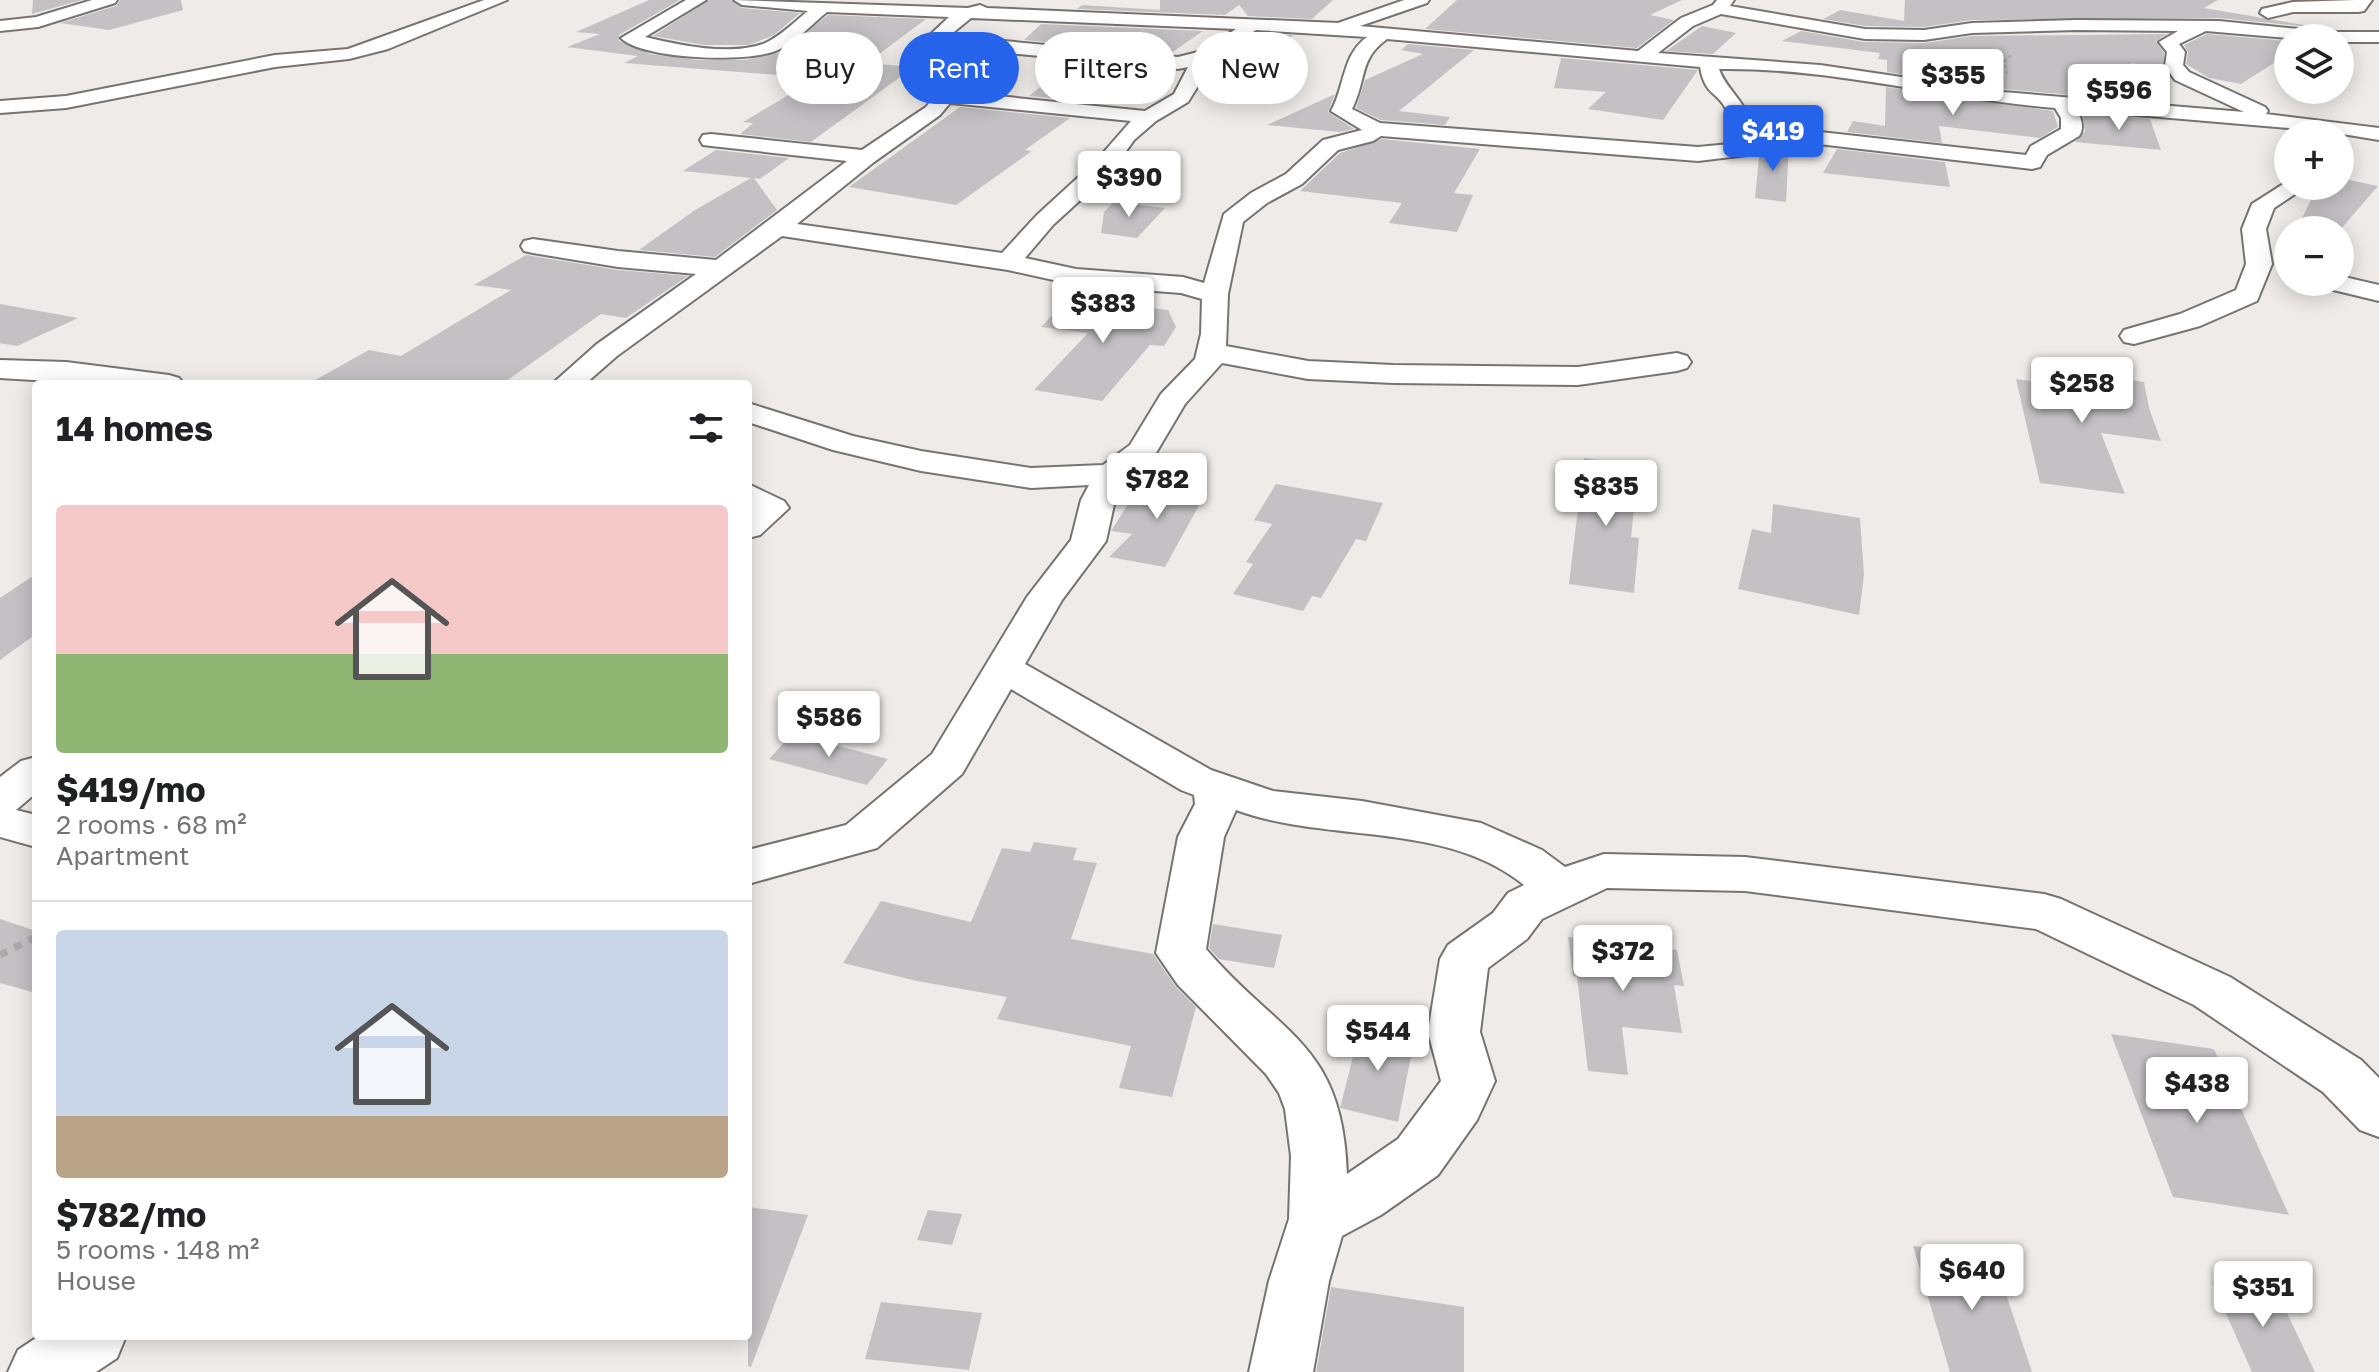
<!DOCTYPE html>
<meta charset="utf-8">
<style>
body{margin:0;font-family:"Golos Text",sans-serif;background:#f2f2f2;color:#202124;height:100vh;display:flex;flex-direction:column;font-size:30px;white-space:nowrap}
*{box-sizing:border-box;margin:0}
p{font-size:26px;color:#757577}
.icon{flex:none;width:44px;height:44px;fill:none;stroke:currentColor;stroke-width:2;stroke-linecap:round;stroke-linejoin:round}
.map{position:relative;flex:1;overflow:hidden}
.side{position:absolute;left:32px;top:380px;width:720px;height:960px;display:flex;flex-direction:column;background:#fff;border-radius:8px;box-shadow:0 4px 20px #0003}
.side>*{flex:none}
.guide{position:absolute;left:776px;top:32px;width:760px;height:72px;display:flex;gap:16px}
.fabs{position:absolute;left:2274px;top:24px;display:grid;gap:16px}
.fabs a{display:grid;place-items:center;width:80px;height:80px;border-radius:50%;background:#fff;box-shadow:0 4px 20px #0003;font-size:40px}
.price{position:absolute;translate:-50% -68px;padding:0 18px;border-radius:8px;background:#fff;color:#222;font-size:26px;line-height:52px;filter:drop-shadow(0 2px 4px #0008)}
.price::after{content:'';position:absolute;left:50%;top:48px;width:24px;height:18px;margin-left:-12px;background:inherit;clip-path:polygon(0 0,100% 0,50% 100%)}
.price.selected{background:#2563eb;color:#fff}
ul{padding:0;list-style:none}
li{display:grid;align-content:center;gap:16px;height:424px;padding:0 24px}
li+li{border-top:2px solid #e0e0e0}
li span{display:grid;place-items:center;height:248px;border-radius:8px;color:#555}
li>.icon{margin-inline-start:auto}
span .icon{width:144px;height:144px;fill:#fffc;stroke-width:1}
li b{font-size:34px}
h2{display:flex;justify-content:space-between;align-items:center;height:96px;padding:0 24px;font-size:34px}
.tag{padding:0 28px;border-radius:36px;background:#fff;box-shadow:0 4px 20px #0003;font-size:28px;line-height:72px}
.tag.selected{background:#2563eb;color:#fff}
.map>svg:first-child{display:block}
.building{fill:#c4c1c5}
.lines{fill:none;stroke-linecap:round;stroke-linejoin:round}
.street-casing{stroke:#777371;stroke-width:4}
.path-far1{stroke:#aca9a7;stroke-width:2;stroke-dasharray:3 3;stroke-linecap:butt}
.path{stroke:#aca9a7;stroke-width:7;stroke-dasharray:8 8;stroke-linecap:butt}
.street{fill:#fff;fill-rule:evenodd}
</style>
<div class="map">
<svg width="2379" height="1372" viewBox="0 0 2379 1372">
<rect width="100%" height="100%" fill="#efebe8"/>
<path class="building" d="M33,0H82L32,14Z
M120,0H181L183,10L109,30L60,23L116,6Z
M649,0H680L619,35V41L650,54L697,60H745L779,53L828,15L926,19L867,63L914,67L811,142L740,134L753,123L743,122L817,78L624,63L638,56L567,47L600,34L576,32Z
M709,0H731L742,8L800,13L774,35L749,45H704L653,36Z
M1160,0H1333L1312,19L1248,16L1239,5L1225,15L1077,9L1082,5L1160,10Z
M1457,0H1682L1650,15L1674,20L1637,48L1425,29Z
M1905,0H2218L2204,8L2322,28L2219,18L1972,20L1924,27L1865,26L1823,19L1840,10L1904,21Z
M1041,24L1203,31L1171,53L1024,40Z
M1702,26L1736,33L1713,54L1666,51Z
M1801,31L1864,42L1924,43L1972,36L2167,34L2156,41L2164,53V70L2131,63L2144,101L2003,89L1887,72V60L1878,59L1880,53L1782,41Z
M1261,33L1293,35L1275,52Z
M2207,34L2288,41V54L2241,84L2209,78L2186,64L2188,52L2184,45Z
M1408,44L1474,50L1399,111L1450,117L1445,125L1381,120L1356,108L1365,80L1423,54L1401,50Z
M1561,58L1698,70L1663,120L1588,109L1606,92L1554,88Z
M1071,62L1148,69L1104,100L1095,99L1091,102L1029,96Z
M1886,87L2053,111L2058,127L2040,138L1939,126L1942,143L1847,132L1853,121L1885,126Z
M1335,94L1328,112L1354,129L1340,132L1267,125Z
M960,107L1070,118L1025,150L1032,151L956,205L849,187Z
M1763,109L1791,111L1790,126L1762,122Z
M2082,113L2150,119L2161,150L2075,142L2085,131Z
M1382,139L1480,149L1454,193L1473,195L1457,232L1389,223L1402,203L1300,191L1340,153Z
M1765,141L1789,144L1786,202L1755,198L1759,157L1767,155L1770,148Z
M1837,149L1945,162L1950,187L1823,173Z
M716,150L789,158L760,179L754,178L777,210L715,257L639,250L695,210L751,178L683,171Z
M2340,178L2378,186L2340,230H2296L2318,186H2340Z
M1114,202L1165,208L1137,238L1101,233L1104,212Z
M526,255L618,270L688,276L626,318L601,314L502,384H308L369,350L401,356L511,290L474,285Z
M1068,299L1168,310L1176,327L1164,346L1150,345L1102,401L1034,390L1088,333L1041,327Z
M0,304L78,318L17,346L0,343Z
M2037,365L2144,382L2149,408L2161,441L2101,433L2125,494L2040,483L2016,379L2038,382Z
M1584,458L1639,466L1631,537L1639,538L1634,593L1569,584Z
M1145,477L1208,489L1165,567L1109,557L1132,534L1111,531Z
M1276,484L1383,503L1366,541L1356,539L1321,598L1312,596L1303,611L1233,594L1253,564L1246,562L1272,524L1254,520Z
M1773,504L1860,518L1864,575L1859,615L1738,589L1752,529L1771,533Z
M36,574V634L0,660V598Z
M792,734L888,759L867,785L769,759Z
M1034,842L1077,848L1073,860L1097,863L1071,939L1153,954L1176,987L1196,1007L1172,1097L1119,1088L1131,1046L997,1019L1007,997L917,981L843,963L881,901L971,922L1002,848L1030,852Z
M0,919L36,931V993L0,983Z
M1213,924L1282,935L1274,968L1219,959L1209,948Z
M1605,926L1643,930L1646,947L1677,950L1684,986L1674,985L1682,1033L1622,1027L1628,1075L1588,1071L1577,977L1573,976L1568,937L1607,940Z
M1361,1025L1415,1036L1398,1122L1340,1108Z
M2111,1034L2214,1049L2289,1215L2173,1197Z
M748,1207L808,1215L751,1367L748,1366Z
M928,1210L962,1214L952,1245L917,1240Z
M1913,1246L1993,1255L2032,1372H1950Z
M2212,1282L2276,1290L2315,1372H2252Z
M1331,1287L1464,1307V1372H1316Z
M881,1302L982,1313L969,1370L865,1359Z"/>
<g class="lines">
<defs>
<path id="street" d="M92,0H117L115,3L38,27L0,31V21L36,17Z
M484,0H507L388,49L349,59L275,67L66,108L0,113V101L66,96L275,55L348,49Z
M686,0H706L645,37C679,45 728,56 763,44C780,37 794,22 808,11L742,5L734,0L968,8L980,5L987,8L1338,23L1404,0H1429L1427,3L1360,26L1638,51L1681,18L1713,5L1717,0H1734L1730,6L1865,29L1924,30L1972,23L2077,20L2219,21L2328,32H2379V42H2340V38H2288L2206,31L2179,44L2185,52L2183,65L2189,72L2265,107L2268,111L2266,114L2379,128V140L2324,131L2077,110C2081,118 2085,128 2079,136L2047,155L2040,167L2032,169L1758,137L1767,148L1764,153L1698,161L1381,136L1373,141L1338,150L1302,184L1267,203L1243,222L1228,294L1226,346L1308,361L1393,365L1578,367L1677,353L1687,356L1691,362L1687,368L1677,371L1578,385L1393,383L1308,379L1222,363L1185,404L1153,458L1125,479L1115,500L1106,541L1062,600L1025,664L1211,770L1273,791L1362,801L1481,823L1542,850L1565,867L1604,854L1745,857L2044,894L2061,899L2230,977L2361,1060L2379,1078V1137L2360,1130L2323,1092L2194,1005L2036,929L1745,891L1607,888L1542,919L1527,939L1488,968L1480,1032L1495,1081L1477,1120L1438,1175L1381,1215L1342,1236L1329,1281L1313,1372H1249L1269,1281L1289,1219L1291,1156L1285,1109L1279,1093L1266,1074L1178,985L1156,953L1178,837L1195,804L1194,795L1181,790L1011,689L962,774L877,848L748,884V850L846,825L932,754L1027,597L1071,540L1081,500L1089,485L1031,488L921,471L833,450L748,422V403L853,436L921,451L1031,468L1103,465L1130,445L1161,394L1195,359L1201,334L1202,299L1181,293L1076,285L1008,270L782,236L617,356L585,384H552L597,344L696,274L618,267L533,253L524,251L521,246L524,241L533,239L618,251L716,260L847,161L711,146L703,145L700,140L703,135L711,134L862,150L926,107L948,80L987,51L935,45L931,34L949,17L827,12C812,24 797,41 778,50C750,63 643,60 621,38ZM1721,14L1865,39L1924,40L1972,33L2077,30L2178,31L2159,42L2167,52L2165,66L2175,80L2244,112L2003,92L1820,65L1658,53L1693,26ZM971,18L1236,29L1202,51L1178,57L949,36ZM1256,30L1367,37C1342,55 1345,86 1331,111L1362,130L1323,140L1286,174L1251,193L1224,214L1204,283L1183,277L1076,269L1025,258L1053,225L1112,171L1134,140L1156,121L1188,102L1206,73L1207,62ZM1387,39L1700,67C1705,96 1717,91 1726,109C1733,125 1726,127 1740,143L1698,147L1380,123L1352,109C1367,80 1358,60 1387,39ZM1007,53L1178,69L1188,67L1174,94L1145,111L958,92ZM1719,69C1828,67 1945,99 2055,108L2061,118V129L2031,146L2026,155L1749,124C1746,100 1726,90 1719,69ZM950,103L1131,121L1096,161L1037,215L1002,253L797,224L874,162L940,115ZM1236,810C1328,844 1444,820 1524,885L1508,893L1493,913L1448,945L1440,959L1428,1032L1441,1081L1398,1139L1347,1174C1343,1042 1279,1035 1206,949L1224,837Z
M2355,0H2372L2364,11L2358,12H2293L2268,18L2260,13L2262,9L2293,2Z
M2288,181V186H2307L2274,208L2266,229L2272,264L2257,301L2200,326L2134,344L2124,342L2120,336L2124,330L2180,314L2236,290L2246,264L2242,229L2252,204Z
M2340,276L2379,285V301L2325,288L2321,282H2340Z
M0,360L66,362L169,375L179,378L184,384H99L0,378Z
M748,484L784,501L789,508L760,535L748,538Z
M36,757V793L16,810L36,815V847L0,837V777L21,761Z
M39,1336H126L117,1358L96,1372H8L18,1350Z"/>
</defs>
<use href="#street" class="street-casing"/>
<path class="path-far1" d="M2007,74L2005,61L2013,53"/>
<path class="path" d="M0,955L36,937"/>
<use href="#street" class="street"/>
</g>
</svg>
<div class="fabs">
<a><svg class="icon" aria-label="layers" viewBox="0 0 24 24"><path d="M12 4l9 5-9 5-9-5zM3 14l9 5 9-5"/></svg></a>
<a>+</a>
<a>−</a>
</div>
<b class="price" style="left:1953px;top:117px">$355</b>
<b class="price" style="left:2119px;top:132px">$596</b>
<b class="price selected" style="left:1773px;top:173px">$419</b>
<b class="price" style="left:1129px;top:219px">$390</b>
<b class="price" style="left:1103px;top:345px">$383</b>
<b class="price" style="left:2082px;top:425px">$258</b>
<b class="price" style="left:1157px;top:521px">$782</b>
<b class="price" style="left:1606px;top:528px">$835</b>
<b class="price" style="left:829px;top:759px">$586</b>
<b class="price" style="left:1623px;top:993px">$372</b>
<b class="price" style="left:1378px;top:1073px">$544</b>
<b class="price" style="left:2197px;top:1125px">$438</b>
<b class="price" style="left:1972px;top:1312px">$640</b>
<b class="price" style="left:2263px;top:1329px">$351</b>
<div class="guide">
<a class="tag">Buy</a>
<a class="tag selected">Rent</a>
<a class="tag">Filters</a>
<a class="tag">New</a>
</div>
<section class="side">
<h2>14 homes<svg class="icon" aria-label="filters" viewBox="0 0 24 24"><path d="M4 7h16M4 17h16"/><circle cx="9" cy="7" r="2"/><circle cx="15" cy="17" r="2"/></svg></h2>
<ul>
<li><span style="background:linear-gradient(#f6c9c9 60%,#8fb573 0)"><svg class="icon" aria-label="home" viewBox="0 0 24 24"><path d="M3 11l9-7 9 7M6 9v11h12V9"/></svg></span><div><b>$419/mo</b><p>2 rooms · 68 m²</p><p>Apartment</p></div></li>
<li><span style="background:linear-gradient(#c9d6e8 75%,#b9a48a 0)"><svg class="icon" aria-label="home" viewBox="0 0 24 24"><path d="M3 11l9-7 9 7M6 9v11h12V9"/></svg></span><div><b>$782/mo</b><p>5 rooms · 148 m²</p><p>House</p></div></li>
</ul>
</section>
</div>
